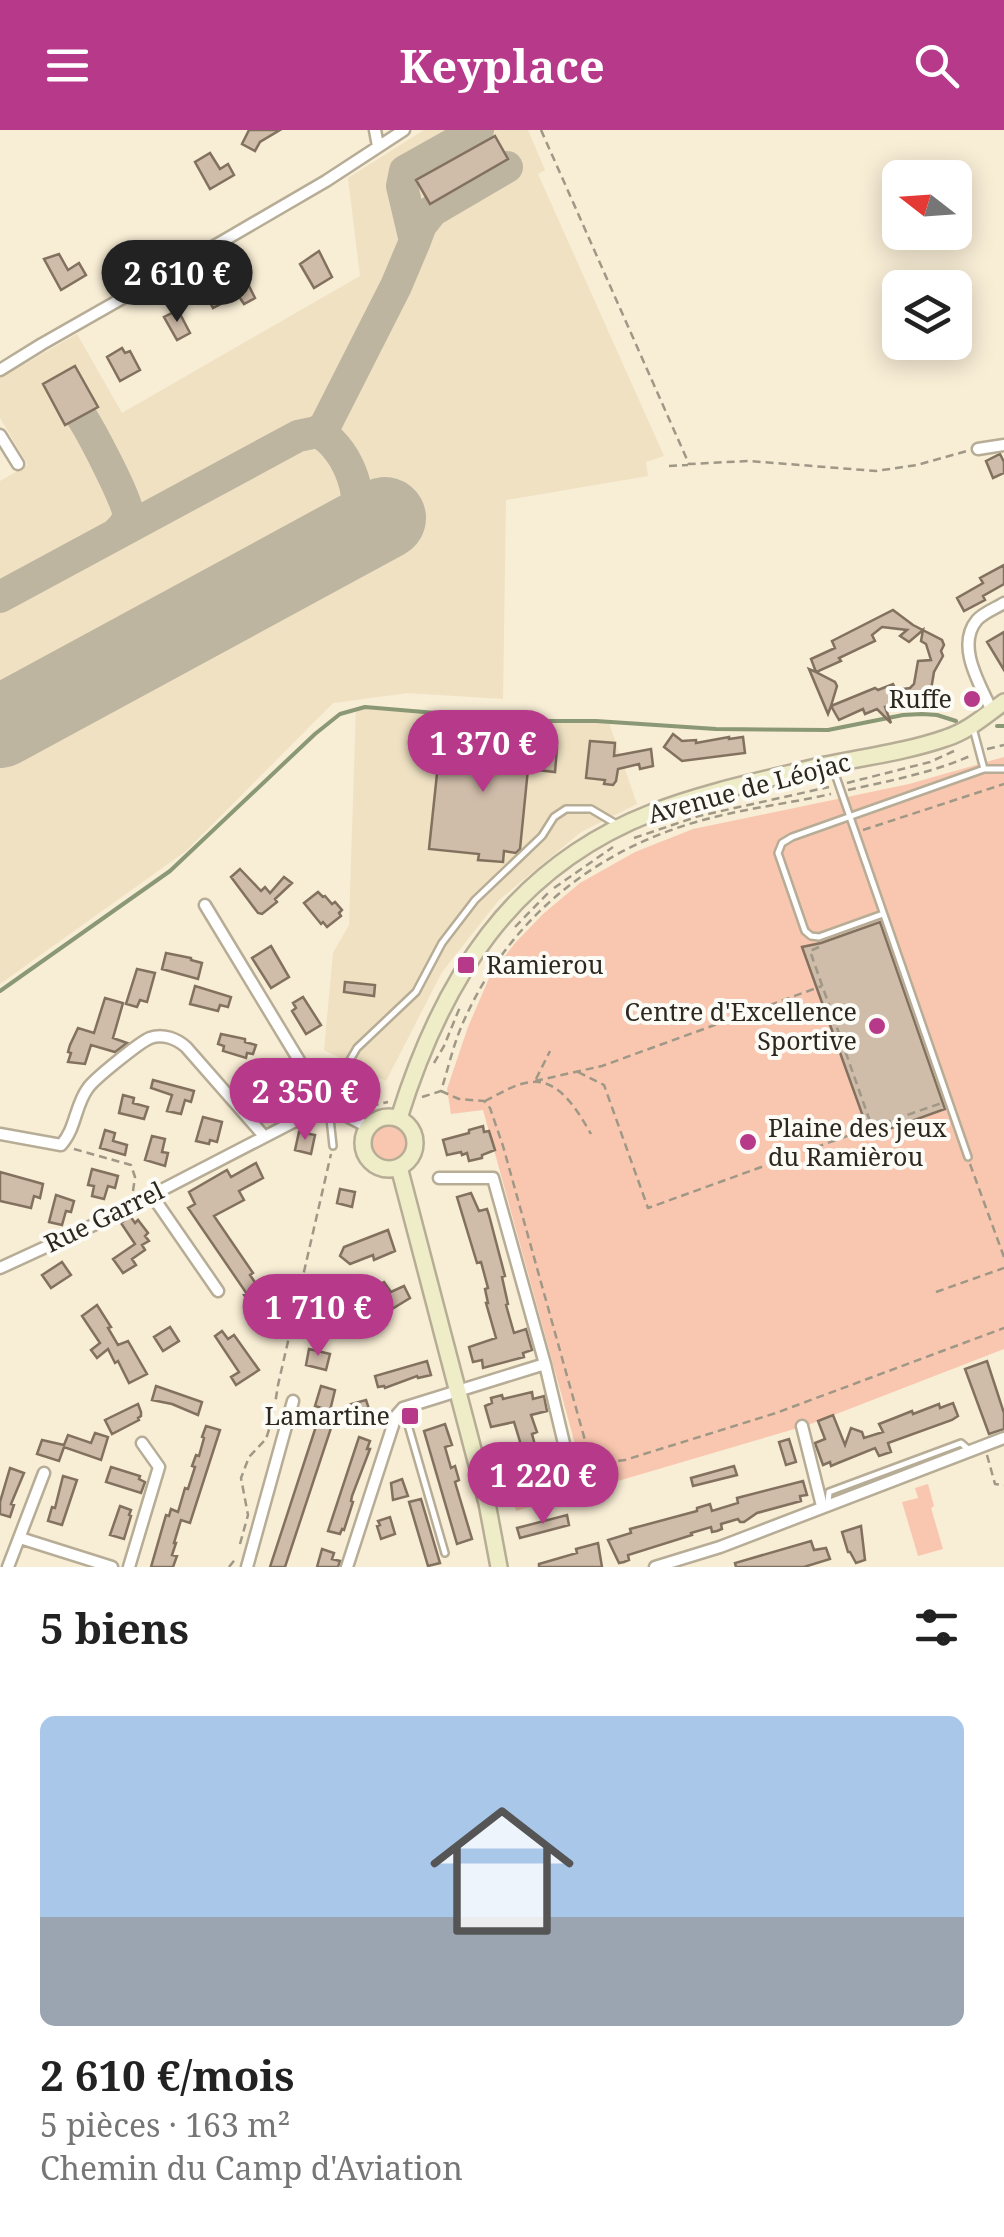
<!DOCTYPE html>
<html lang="fr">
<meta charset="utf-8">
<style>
body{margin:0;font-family:"Noto Serif",serif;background:#f6f6f6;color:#222;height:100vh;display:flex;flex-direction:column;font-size:38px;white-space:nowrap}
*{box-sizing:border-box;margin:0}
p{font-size:32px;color:#767676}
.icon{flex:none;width:55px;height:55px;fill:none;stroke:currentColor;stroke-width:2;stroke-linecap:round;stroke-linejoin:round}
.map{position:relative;height:1437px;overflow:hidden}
.side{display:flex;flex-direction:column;background:#fff;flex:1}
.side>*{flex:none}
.needle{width:65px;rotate:287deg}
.buttons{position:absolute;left:882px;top:30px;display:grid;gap:20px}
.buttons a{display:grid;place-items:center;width:90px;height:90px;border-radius:15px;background:#fff;box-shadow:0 5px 25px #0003;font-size:50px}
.price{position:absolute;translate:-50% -85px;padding:0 22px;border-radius:35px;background:#b73a8a;color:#fff;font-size:32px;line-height:65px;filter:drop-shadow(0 2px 5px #0008)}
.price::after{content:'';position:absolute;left:50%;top:60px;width:30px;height:22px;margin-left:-15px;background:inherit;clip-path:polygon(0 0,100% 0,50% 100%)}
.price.on{background:#222;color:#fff}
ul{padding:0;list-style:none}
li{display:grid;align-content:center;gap:20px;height:530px;padding:0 40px}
li span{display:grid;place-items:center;height:310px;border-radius:15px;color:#555}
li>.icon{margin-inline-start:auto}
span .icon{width:180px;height:180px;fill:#fffc;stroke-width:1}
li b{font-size:42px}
h2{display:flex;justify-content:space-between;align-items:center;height:120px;padding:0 40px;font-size:42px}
header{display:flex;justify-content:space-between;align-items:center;height:130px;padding:0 40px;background:#b73a8a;color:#fff;font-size:45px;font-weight:700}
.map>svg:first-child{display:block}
.built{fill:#efe1c2}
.green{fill:#f9c7b0}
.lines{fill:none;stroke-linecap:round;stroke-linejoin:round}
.stream{stroke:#8a9876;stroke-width:4}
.taxiway{stroke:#beb5a1;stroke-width:32}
.runway{stroke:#beb5a1;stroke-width:82}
.building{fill:#cfbca9;stroke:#82715f;stroke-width:2.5;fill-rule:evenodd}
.service-casing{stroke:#b7ad96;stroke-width:10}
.minor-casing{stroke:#b7ad96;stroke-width:15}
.secondary-casing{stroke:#b7ad96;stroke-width:20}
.path{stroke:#9f9886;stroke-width:2.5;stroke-dasharray:8 5;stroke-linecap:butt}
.service{stroke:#fff;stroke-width:5}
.minor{stroke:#fff;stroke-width:10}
.secondary{stroke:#eeedc8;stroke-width:15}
.poi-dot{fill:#b73a8a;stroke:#fdfbf6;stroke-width:4}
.labels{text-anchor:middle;stroke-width:8;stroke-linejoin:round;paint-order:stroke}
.poi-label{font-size:25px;fill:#2c281f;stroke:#fdfbf6;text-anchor:end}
.street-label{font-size:25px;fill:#2c281f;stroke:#fdfbf6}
</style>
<header><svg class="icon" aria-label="menu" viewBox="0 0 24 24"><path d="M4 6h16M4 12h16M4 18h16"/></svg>Keyplace<svg class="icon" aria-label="search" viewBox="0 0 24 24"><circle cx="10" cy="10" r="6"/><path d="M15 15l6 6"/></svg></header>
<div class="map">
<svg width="1004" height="1437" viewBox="0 0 1004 1437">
<rect width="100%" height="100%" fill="#f8edd5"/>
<path class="built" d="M424,0H528L545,40L538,44L664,326L646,332L648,346L506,370L503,569L408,563L333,573L186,721L0,854V351L28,335L0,288V248L77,204L122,283L360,146L348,48Z
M356,578L609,593L637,674L581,702L499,770L442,842L386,951L324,920L333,823L349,795Z"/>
<path class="green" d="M1004,627V1219L808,1295L516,1381L509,1354L580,1332L483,980L451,984L447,959L468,897L490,846L515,813L543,784L580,753L635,722L693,699L909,654Z
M369 1013a20 20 0 1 1 40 0a20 20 0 1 1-40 0Z
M928,1354L934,1376L931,1378L943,1419L918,1426L902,1372L918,1368L915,1358Z"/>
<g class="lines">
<path class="stream" d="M997,596H1004
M0,861L170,741L315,604L340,584L365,577L532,591H596L716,599L828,600L903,585L922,584L937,585L956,591"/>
<path class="taxiway" d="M415,111L421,95L432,81L507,37
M81,286C90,299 128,371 128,384C128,393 121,399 115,405
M317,302L325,296L396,156L415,111L402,56L405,41L478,0
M0,467L298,306L317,302C344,313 367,365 353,393C344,412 319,422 302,433"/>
<path class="runway" d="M0,597L385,388"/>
</g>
<path class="building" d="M249,0H280L260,12L255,21L242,14Z
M495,6L508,29L430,74L416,50Z
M210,23L220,39L228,34L234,45L210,59L195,32Z
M319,121L332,147L314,158L300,134Z
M59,124L68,140L79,133L86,145L61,160L44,129Z
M240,138L255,168L244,174L238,165L213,178L205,163L230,150L228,145Z
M178,180L190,203L177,210L164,187Z
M122,218L125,223L130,221L140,240L120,251L107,227Z
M75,236L98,277L65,295L43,254Z
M1000,324L1004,332V343L993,348L986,331Z
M1004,435V454L983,466L985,470L964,481L957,468L983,453L980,448Z
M893,480L913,495L942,510L944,515L941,521L943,526L934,542L931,560L902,573L885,577L891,593L877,579L865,584L863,579L839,590L831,576L828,584L809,539L816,542L811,529L835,518L832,511ZM882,497L907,500L900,506L909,512L923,500L921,511L926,514L931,530L918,531L914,554L910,558L896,560L893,554L878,560L875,558L831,576L837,556L835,552L816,542L841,531L839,528L875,511L872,505Z
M1004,502V540L987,512Z
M673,604L682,611L696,610V613L729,607V609L743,607L745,623L682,631L664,617Z
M441,606L557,618L555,642L528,639L520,719L516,723L504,721L503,732L478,730L479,724L429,719Z
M590,611L615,613L614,626L651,619L653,636L640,639L639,634L618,639L616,651L613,655L604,654L605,650L586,648Z
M240,739L261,761L265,757L270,763L284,747L292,753L275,769L277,772L262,784L258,783L231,747Z
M318,762L323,767L325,766L332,774L335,772L342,780L339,783L341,786L327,797L323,792L321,794L304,773Z
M880,792L945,979L870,1006L802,817L821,813Z
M271,816L289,847L271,858L252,828Z
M166,823L191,828V830L202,833L198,849L162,839Z
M137,839L155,843L147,872L140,870L137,877L126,874Z
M345,852L375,855L374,866L344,862Z
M195,856L231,867L228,877L220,875L218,881L190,874Z
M303,867L321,895L306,904L292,881L296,878L293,873Z
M105,868L123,873L113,908L127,913L115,922L91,915L85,934L68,932L71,923L68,922L70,915L78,898L94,903Z
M221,904L245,909V912L256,915L253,924L247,923L246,928L223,921L224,916L218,914Z
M248,943L283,953L279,964L274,962L273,966L251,964L253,956L244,954Z
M153,950L194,961L191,972L185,970L181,984L167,981L172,965L151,958Z
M123,965L134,968L133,973L148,977L144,989L119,983Z
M203,987L222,992L217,1012L210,1010L209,1014L196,1011Z
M483,996L484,1002L489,1001L495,1020L482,1025V1028L469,1031L467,1023L462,1025L461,1022L447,1025L443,1010L469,1003V1000Z
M105,1000L115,1003L113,1011L127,1015L125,1025L100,1018Z
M299,1002L315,1005L311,1024L295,1020Z
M152,1006L165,1009L162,1022L168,1023L165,1036L145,1030Z
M256,1033L263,1048L239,1061L244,1070L214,1086L253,1143L250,1145L272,1177L258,1185L244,1165L247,1164L188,1078L195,1074L189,1062L227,1040L231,1047Z
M92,1039L118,1046L115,1058L108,1056L104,1069L92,1066L94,1056L88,1055Z
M0,1042L43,1054L40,1068L34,1066L31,1078L0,1071Z
M340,1059L355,1062L352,1077L337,1073Z
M471,1063L479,1081L487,1079L489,1085L505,1146L502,1147L508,1174L506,1175L514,1203L526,1199L532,1220L523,1223L524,1227L483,1238L482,1230L473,1232L469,1217L496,1208L486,1173H488L485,1159L488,1158L481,1132L477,1133L457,1067Z
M56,1065L74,1071L71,1082L66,1081L62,1095L49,1092Z
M130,1086L135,1093L138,1090L148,1103L145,1106L149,1111L142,1115L145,1120L132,1129L136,1135L123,1143L113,1129L135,1114L121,1093Z
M388,1100L395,1121L374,1130L373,1125L350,1134L340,1126L344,1117Z
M62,1132L71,1145L51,1158L42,1145Z
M384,1152L391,1162L404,1156L410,1168L392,1179L385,1166L362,1178L352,1159L363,1154L366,1161Z
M97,1175L111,1197L108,1198L118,1215L128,1211L147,1244L129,1253L118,1231L115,1233L108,1219L97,1228L91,1220L100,1213L82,1186Z
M170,1197L179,1211L163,1221L154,1207Z
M222,1201L228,1209L234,1205L259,1240L236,1255L231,1247L239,1242L215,1206Z
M309,1219L330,1224L326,1240L306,1235Z
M427,1231L431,1245L418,1248L417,1246L385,1258L384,1256L378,1257L375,1246Z
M987,1231L1004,1283V1299L989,1304L965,1239Z
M156,1256L202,1272L198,1285L172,1274L152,1270Z
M321,1256L335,1260L327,1293L338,1296L331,1298L285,1437H270L322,1278L315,1276Z
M532,1262L533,1269L544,1266L547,1281L531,1285L537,1302L532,1304L543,1344L515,1352L506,1319L521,1315L514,1292L491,1297L485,1276L492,1273L491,1268L502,1265L503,1269Z
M366,1270L370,1282L367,1283L368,1287L357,1291L351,1274Z
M953,1273L958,1286L952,1290L888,1313L891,1322L879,1326L875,1318L838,1333L831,1336L830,1332L823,1335L815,1313L825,1309L818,1291L833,1285L845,1315L851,1298L862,1302L864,1308L883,1302L879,1294L897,1287L912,1281L913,1284L939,1274L940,1278Z
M138,1274L141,1282V1286L138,1288L139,1290L112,1304L105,1290Z
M445,1294L452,1315L445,1317L451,1338L455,1336L459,1350L455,1352L472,1409L457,1414L424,1301Z
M206,1296L220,1300L190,1393L181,1390L174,1413H176L172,1425L177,1426L173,1437H151L166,1385L169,1386L171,1379L178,1382L185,1358L188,1359L195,1337L192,1336L196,1325L199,1326L204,1308L202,1307Z
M95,1303L108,1307L101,1330L64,1317L59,1331L37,1324L42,1310L64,1315L68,1305L91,1313Z
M359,1307L370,1311L367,1319H370L352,1366L351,1371L353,1372L344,1400L342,1399L340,1404L328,1401Z
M789,1309L796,1332L786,1335L779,1312Z
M734,1336L737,1345L693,1356L691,1348Z
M111,1337L140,1346L139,1349L145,1352L141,1363L106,1352Z
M10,1338L24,1343L11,1374L14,1375L10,1387L0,1384V1372Z
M63,1346L77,1350L62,1395L48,1391L52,1377L55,1378Z
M402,1349L408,1366L393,1370L391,1353Z
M803,1351L807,1365L800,1366L801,1371L757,1383L744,1392H740L738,1389L721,1394L722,1399L717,1401L712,1402L711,1397L691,1403L692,1405L628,1425L629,1430L624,1432L619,1433L608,1410L631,1403L630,1399L697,1381V1378L710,1374L712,1381L738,1373L737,1368Z
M421,1369L440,1433L428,1436L409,1372Z
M120,1376L131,1380L129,1385L131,1386L124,1409L110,1405Z
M567,1385L569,1395L520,1408L517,1398Z
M390,1387L395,1404L381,1409L377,1396L380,1395L378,1391Z
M861,1396L865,1430L856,1433L850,1422H848L842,1402Z
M811,1411L814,1420L826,1418L830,1429L804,1437H736L735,1433Z
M598,1413L602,1437H539V1434L577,1423L576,1419Z
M322,1419L334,1423L332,1429L340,1431L338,1437H317Z"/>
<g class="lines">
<defs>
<path id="service" d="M973,598L984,639H1004
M833,638L968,1027
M883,784L819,807L811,806L805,801L778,723L782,713L792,707L984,639
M326,975L337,961L343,942L357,918L416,862L442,813L475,770L542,706L554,687L566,679H591L618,695
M329,979L333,1016
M404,1281L445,1423
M828,1374L829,1362L961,1313L968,1319"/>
<path id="minor" d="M375,0L378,16
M0,240L42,214L223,111L326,51L404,0
M0,305L18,334
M978,319L1004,315
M992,581C981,556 955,516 977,490C983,483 996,478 1004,473
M205,775L326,975L368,997
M0,1004L61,1015C76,999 75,975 88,958C94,949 140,912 150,908C163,903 177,909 186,917L264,1006
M439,1048H493L545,1234L566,1322
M151,1064L218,1161
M0,1138L100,1092L326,975
M802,1296L822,1376
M20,1408L112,1437
M8,1437L44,1343
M129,1437L159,1337L142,1313
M247,1437L293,1271
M347,1437L396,1286L403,1278L545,1234
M655,1437L720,1417L1004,1308"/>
<path id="secondary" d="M363 1013a26 26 0 1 1 52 0a26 26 0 1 1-52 0Z
M399,988C442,850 511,738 651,683C702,663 759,651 812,638C856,628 903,623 946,608C968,601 986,585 1004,572
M399,1037L487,1373L499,1437"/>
</defs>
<use href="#service" class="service-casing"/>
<use href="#minor" class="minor-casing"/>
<use href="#secondary" class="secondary-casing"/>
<path class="path" d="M541,0L689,334L749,331L876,341L917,335L967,321
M669,336L688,335
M987,619L1004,615
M847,653L930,632L954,621
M848,660C889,651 931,643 970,626
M863,700L1004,654
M634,708L699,686L829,657
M554,758L613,717
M515,797L548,763
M819,817L810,821L872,997L942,973
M434,933L444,916L460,877
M578,942L604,955L648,1078L872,997
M536,949L550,921
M351,950L354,951L351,970L354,975
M535,951L602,936L822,856
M441,961L459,969L484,971L490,978L503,1016L586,1314C599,1330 605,1333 625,1330L776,1283L1004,1198
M422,967L441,961C448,939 453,916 462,895C506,793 589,723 696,692C740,679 786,674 831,664
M485,971C499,964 516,953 532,952C560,949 579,983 591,1004
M358,979L388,972
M74,1019L131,1035L135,1047L133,1061
M970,1034L1004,1127
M936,1162L1004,1138
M987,1325L995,1354L1004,1355
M240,1414L248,1385L241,1348L249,1327L266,1309L273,1287L278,1255L331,1024
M229,1437L237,1427"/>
<use href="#service" class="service"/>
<use href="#minor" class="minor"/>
<use href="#secondary" class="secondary"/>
</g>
<g class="poi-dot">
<circle cx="972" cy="569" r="10"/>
<rect x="456" y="825" width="20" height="20" rx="5"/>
<circle cx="877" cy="896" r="10"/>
<circle cx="748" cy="1012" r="10"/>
<rect x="400" y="1276" width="20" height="20" rx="5"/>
</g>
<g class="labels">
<g class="poi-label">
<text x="952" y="578">Ruffe</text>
<text x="486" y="844" text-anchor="start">Ramierou</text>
<text x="857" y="891">Centre d'Excellence<tspan x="857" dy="29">Sportive</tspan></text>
<text x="768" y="1007" text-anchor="start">Plaine des jeux<tspan x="768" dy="29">du Ramièrou</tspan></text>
<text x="390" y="1295">Lamartine</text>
</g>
<g class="street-label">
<text transform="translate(749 658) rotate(-15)" y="9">Avenue de Léojac</text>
<text transform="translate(104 1087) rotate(-26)" y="9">Rue Garrel</text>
</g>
</g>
</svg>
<div class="buttons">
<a><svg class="needle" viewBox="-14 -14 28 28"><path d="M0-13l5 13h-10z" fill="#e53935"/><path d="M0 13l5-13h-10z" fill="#767676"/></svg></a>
<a><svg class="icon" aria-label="layers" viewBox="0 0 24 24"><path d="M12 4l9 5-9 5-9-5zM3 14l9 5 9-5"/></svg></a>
</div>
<b class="price on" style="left:177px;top:195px">2 610 €</b>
<b class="price" style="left:483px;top:665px">1 370 €</b>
<b class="price" style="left:305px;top:1013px">2 350 €</b>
<b class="price" style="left:318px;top:1229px">1 710 €</b>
<b class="price" style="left:543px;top:1397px">1 220 €</b>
</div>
<section class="side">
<h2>5 biens<svg class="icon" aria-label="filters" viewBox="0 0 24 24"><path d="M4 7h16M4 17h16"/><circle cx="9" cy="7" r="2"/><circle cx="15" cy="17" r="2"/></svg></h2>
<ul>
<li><span style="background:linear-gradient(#a9c7e8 65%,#9aa5b1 0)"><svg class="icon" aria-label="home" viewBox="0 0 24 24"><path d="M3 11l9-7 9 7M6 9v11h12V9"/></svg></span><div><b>2 610 €/mois</b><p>5 pièces · 163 m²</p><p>Chemin du Camp d'Aviation</p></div></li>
</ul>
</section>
